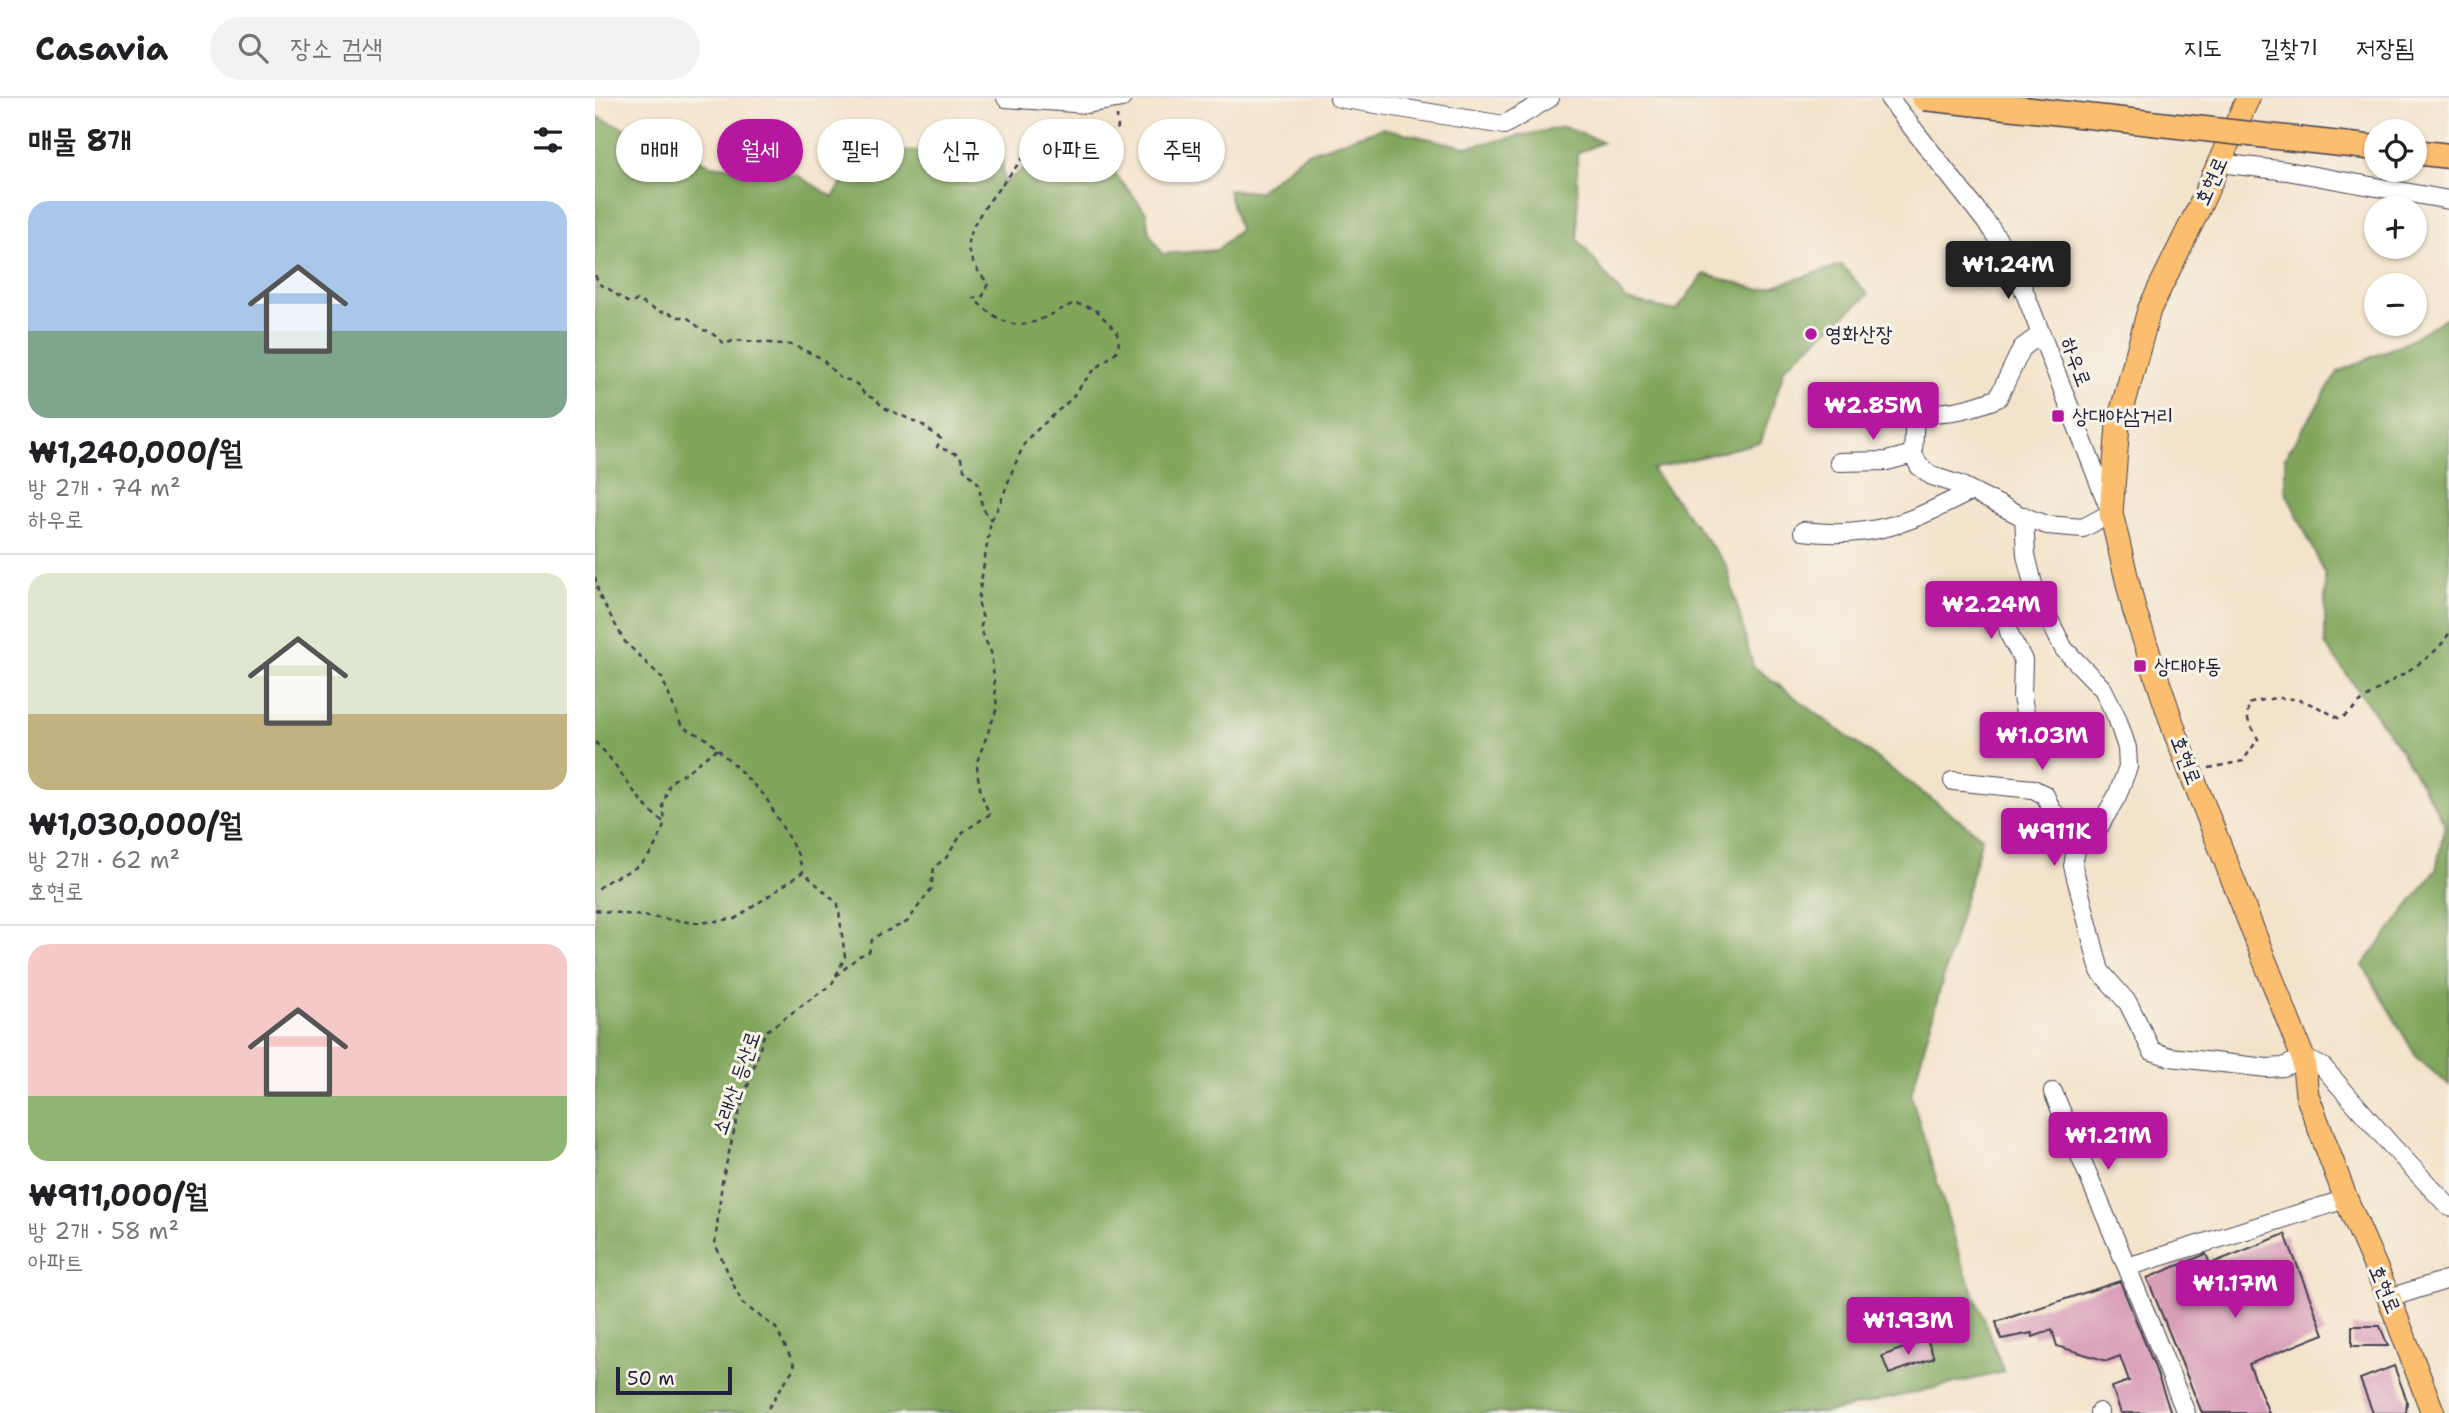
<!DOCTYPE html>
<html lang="ko">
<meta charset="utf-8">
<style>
body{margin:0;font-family:"Shantell Sans","Poor Story",sans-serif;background:#f2f2f2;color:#202124;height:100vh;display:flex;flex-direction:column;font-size:26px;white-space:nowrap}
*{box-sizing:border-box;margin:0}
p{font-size:23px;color:#757577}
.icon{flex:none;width:38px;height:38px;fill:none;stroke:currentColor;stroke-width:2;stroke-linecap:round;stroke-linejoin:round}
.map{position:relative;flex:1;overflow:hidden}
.side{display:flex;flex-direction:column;background:#fff;width:595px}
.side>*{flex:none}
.guide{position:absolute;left:21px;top:21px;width:665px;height:63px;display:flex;gap:14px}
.buttons{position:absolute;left:1769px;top:21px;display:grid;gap:14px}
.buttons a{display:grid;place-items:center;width:63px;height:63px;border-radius:50%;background:#fff;box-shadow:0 2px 5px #0004;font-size:35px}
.scale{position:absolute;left:21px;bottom:18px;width:116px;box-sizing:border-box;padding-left:7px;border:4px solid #22223b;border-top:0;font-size:19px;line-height:24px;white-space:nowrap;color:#22223b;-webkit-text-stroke:5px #f7f3e8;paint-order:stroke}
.price{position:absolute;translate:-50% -60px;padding:0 16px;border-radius:7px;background:#b5179e;color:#fff;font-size:23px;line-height:46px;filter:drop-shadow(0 2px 4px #0008)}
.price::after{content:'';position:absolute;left:50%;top:42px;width:21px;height:16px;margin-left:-10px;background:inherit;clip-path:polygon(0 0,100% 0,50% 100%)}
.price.current{background:#222;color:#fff}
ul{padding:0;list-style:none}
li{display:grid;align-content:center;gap:14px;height:371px;padding:0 28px}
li+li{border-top:2px solid #e0e0e0}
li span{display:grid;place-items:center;height:217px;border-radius:21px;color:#555}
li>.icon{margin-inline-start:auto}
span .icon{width:126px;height:126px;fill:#fffc;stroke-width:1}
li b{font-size:30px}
h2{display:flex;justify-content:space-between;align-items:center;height:84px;padding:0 28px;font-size:30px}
.tag{padding:0 24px;border-radius:32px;background:#fff;box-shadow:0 2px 5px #0004;font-size:24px;line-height:63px}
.tag.current{background:#b5179e;color:#fff}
header{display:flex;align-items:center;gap:42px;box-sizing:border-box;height:98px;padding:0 35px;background:#fff;border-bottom:2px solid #e0e0e0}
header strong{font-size:33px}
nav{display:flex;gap:38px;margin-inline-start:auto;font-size:24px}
.search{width:490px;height:63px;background:#f2f2f2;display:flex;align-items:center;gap:18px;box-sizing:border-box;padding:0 24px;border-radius:38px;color:#757577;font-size:26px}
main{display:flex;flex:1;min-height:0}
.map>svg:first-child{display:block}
.forest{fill:#80a65c;stroke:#51644c;stroke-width:2}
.building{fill:#d99fb9}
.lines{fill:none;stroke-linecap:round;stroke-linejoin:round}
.minor-casing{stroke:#423f51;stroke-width:20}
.major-casing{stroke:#423f51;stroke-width:25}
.highway-casing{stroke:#423f51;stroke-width:27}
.path{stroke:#423f51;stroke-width:2.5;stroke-dasharray:5 5;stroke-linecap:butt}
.minor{stroke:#fff;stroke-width:18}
.major{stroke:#fbbe6e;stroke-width:23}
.highway{stroke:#fbbe6e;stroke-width:24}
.highway-bridge-casing{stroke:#423f51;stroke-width:27;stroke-linecap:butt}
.highway-bridge{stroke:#fbbe6e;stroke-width:24}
.poi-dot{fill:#b5179e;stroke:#f7f3e8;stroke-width:2.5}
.labels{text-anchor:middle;stroke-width:6;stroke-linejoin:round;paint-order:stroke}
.street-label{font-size:21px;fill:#22223b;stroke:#f7f3e8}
.poi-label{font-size:21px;fill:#22223b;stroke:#f7f3e8;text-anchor:start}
</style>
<header>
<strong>Casavia</strong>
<div class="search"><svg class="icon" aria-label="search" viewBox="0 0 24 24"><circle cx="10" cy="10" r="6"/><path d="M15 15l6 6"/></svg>장소 검색</div>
<nav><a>지도</a><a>길찾기</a><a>저장됨</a></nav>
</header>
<main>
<section class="side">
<h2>매물 8개<svg class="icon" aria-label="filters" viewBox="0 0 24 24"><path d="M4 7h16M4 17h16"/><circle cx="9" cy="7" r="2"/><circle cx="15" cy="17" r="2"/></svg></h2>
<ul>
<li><span style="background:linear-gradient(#a9c7e8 60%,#7fa58c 0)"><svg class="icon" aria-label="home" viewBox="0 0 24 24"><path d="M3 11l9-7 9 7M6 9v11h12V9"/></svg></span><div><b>₩1,240,000/월</b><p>방 2개 · 74 m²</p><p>하우로</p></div></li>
<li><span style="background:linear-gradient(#dfe7d0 65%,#c2b280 0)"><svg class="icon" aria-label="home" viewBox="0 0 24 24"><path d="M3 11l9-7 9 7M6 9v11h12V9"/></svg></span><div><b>₩1,030,000/월</b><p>방 2개 · 62 m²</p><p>호현로</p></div></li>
<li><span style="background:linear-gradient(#f6c9c9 70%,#8fb573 0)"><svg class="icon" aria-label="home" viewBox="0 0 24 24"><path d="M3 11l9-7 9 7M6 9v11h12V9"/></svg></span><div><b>₩911,000/월</b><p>방 2개 · 58 m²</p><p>아파트</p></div></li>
</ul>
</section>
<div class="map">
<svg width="1854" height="1315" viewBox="0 0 1854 1315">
<rect width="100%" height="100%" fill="#f7f3e8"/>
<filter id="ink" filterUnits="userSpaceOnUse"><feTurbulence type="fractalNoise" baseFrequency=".0143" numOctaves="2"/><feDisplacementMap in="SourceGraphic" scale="14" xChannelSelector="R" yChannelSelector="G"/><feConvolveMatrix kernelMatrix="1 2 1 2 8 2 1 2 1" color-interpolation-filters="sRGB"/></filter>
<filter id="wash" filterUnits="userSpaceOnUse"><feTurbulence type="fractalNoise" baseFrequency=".00686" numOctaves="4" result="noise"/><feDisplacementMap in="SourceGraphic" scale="28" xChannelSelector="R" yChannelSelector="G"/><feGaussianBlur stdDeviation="1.57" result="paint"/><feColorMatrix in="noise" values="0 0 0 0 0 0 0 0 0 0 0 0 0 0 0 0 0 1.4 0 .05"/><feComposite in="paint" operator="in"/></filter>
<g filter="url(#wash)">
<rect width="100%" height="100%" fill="#f4e3cb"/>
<path class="forest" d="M0,18L116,67L202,77L238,99L266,57L406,47L409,86L449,54L505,57L551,114L554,134L567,156L622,152L644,132L633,92L663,94L710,56L787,30L871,49L969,29L1008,44L982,55L983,142L1031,202L1081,213L1109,176L1166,192L1247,167L1273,197L1190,269L1166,344L1057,371L1131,467L1158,568L1387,739L1316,997L1365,1160L1409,1274L1230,1315H0Z
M1854,218V987L1822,960L1768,867L1841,772L1850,726L1805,651L1730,546V476L1690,392V359L1743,274L1811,244Z"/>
<g id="blocks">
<path class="building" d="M1690,1136L1729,1236L1654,1266L1674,1315H1607L1552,1180L1611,1156L1615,1166Z
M1525,1183L1559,1267L1576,1315H1526L1517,1289L1534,1283L1525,1258L1512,1263L1462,1248L1457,1232L1438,1239L1437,1235L1406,1241L1401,1224Z
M1757,1228H1785L1793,1248H1757Z
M1332,1241L1339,1260L1294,1276L1287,1258Z
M1799,1268L1812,1303L1811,1315H1778L1765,1281Z"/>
</g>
</g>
<g filter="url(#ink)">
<use href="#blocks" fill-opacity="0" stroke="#423f51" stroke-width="2"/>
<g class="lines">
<defs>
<path id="minor" d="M411,0L492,6L527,0
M744,0L909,27L955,0
M1294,0L1394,128L1417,162L1516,415L1488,430L1452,427L1424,417L1365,387L1337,378L1324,368L1318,356L1320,313
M1624,65L1692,73L1854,102
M1273,298C1323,318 1352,321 1403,300L1427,250L1446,236
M1244,364L1292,363L1318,356
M1429,418L1431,457L1440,494L1469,551L1508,591L1522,620L1532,650L1533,669L1522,698L1504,729L1482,746L1478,768L1505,873L1533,905L1557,953L1575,959L1672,970L1688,969L1708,960L1728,969L1796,1047L1854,1109
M1208,433C1277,442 1316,424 1376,393
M1433,631L1427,599L1428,562L1415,538L1409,513L1418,507L1444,500
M1358,683L1438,691L1450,697L1457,713L1475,728L1482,746
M1458,994L1532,1169
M1794,1200L1854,1181
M1504,1315V1314
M1591,1315L1532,1169L1751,1101"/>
<path id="major" d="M1653,0L1604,110L1554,212L1523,327L1516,415L1539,511L1581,637L1708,960L1712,997L1751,1101L1794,1200L1838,1315"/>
<path id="highway" d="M1820,54L1854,58"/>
</defs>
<use href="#minor" class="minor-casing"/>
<use href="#major" class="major-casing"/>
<use href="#highway" class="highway-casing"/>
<path class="path" d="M0,177L4,186C17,191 24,200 36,206L42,202L64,214H72L82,219H92L107,232L114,233L130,246L140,242L198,247L226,260L246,281L254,282L263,287L270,297L280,301L289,310L326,326L346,341L342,349L365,357L369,371L384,386L387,409L396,422
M0,479L4,497L30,544L67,580L87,629L109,639L123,651C106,661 93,675 75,684L68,707L70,725
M0,644C27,669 40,705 70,725C63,742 56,762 38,771C20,781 16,778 0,794
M123,651L170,698L203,757L208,773
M1614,670L1648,663L1663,641L1653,622V606C1694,594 1709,601 1745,621C1757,614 1761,607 1771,600C1794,582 1842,561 1854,535
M0,812L101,825L140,821L208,774L243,806L250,859L237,886L170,934L141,1025L127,1084L120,1146L147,1205L181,1230L200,1268L170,1315
M241,878L264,858L274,854L277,842L285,836L312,824L315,820L336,791L339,769L351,760L368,734L395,716C386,701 382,680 382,664L402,610L396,554L385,531L388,521L383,503L396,422L405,406L418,371L431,342L476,301L496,275L521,254L524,248L522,234L500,211L479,205C432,228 421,241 378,200L388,198L393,185C384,175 373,161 373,147C372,121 423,71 437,47L461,42L495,48L523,30L522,18"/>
<use href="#minor" class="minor"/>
<use href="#major" class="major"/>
<use href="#highway" class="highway"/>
<defs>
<path id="highway-bridge" d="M1329,0L1782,50"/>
</defs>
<use href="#highway-bridge" class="highway-bridge-casing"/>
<use href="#highway-bridge" class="highway-bridge"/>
</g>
</g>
<g class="poi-dot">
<circle cx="1216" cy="236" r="7"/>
<rect x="1456" y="311" width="14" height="14" rx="3.5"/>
<rect x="1538" y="561" width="14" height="14" rx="3.5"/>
</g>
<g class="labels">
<g class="street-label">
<text transform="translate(1616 83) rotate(-66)" y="7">호현로</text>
<text transform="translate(1481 264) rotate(69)" y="7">하우로</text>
<text transform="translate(1591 662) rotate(69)" y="7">호현로</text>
<text transform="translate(141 985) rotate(-71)" y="7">소래산 등산로</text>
<text transform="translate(1790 1191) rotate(67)" y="7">호현로</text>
</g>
<g class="poi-label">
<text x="1230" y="243">영화산장</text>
<text x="1477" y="325">상대야삼거리</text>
<text x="1559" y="575">상대야동</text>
</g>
</g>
</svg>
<div class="buttons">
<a><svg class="icon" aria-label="locate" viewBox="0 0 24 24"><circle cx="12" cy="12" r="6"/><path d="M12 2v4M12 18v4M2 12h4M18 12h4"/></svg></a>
<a>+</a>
<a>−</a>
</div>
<div class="scale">50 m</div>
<b class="price current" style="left:1413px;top:203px">₩1.24M</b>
<b class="price" style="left:1278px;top:344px">₩2.85M</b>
<b class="price" style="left:1396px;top:543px">₩2.24M</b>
<b class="price" style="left:1447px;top:674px">₩1.03M</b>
<b class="price" style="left:1459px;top:770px">₩911K</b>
<b class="price" style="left:1513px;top:1074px">₩1.21M</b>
<b class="price" style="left:1640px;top:1222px">₩1.17M</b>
<b class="price" style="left:1313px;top:1259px">₩1.93M</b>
<div class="guide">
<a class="tag">매매</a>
<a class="tag current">월세</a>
<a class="tag">필터</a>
<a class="tag">신규</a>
<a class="tag">아파트</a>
<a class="tag">주택</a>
</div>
</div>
</main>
